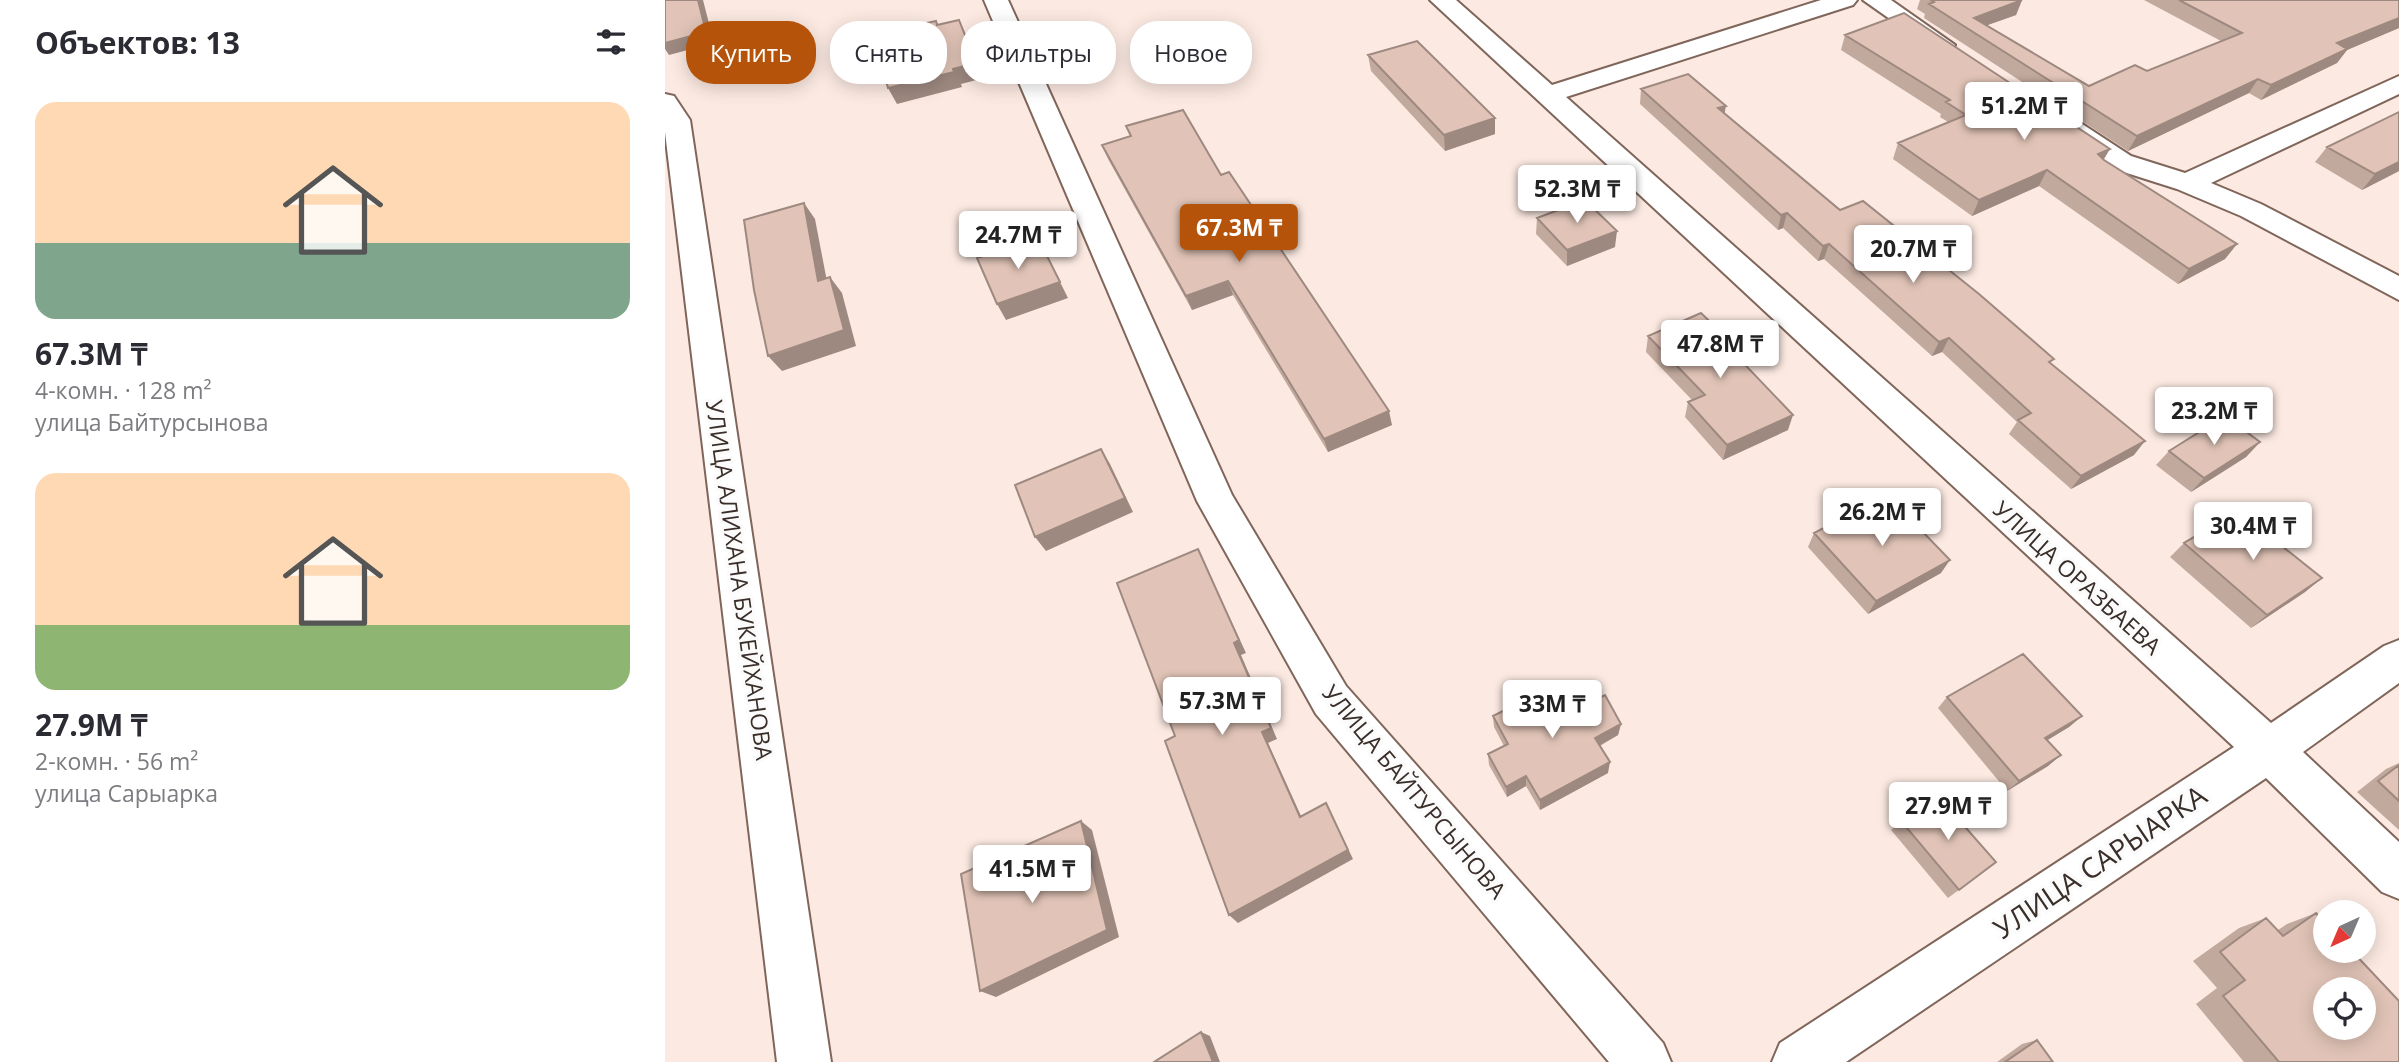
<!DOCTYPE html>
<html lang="ru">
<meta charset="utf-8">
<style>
body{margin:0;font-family:"Open Sans",sans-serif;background:#f2f2f3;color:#2b2b33;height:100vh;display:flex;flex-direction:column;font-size:26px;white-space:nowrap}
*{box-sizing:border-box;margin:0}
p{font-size:23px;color:#7c7c81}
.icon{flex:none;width:38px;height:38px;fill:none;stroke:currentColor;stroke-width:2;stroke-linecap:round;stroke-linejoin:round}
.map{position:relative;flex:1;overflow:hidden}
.side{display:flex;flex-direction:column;background:#fff;width:665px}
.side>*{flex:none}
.top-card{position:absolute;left:21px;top:21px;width:665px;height:63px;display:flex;gap:14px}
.needle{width:46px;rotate:224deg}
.buttons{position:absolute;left:1648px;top:900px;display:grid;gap:14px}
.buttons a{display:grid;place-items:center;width:63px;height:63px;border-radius:50%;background:#fff;box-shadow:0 4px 18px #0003;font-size:35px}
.price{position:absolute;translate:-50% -60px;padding:0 16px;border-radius:7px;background:#fff;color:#222;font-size:23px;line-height:46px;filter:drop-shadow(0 2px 4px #0008)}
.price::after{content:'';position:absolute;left:50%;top:42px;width:21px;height:16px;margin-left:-10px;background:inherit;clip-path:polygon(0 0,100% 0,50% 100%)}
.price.selected{background:#b45309;color:#fff}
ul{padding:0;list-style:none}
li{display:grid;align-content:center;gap:14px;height:371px;padding:0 35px}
li span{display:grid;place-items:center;height:217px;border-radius:21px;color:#555}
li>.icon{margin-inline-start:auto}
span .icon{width:126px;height:126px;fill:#fffc;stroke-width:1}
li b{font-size:30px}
h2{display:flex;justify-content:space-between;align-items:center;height:84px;padding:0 35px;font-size:30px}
.pill{padding:0 24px;border-radius:28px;background:#fff;box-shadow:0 4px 18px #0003;font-size:24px;line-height:63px}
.pill.selected{background:#b45309;color:#fff}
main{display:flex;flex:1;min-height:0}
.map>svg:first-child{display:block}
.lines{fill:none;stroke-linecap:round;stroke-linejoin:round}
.minor-casing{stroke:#80665a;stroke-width:4}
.minor{fill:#fff;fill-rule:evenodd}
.wall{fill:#c2a99d}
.shaded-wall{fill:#9e8980}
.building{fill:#e1c4b7;stroke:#9e8980;stroke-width:2;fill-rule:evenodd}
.labels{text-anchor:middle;stroke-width:7;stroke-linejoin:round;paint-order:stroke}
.street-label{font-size:23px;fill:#392e29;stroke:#fbfbfb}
.near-street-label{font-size:28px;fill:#392e29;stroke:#fbfbfb}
</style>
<main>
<section class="side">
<h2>Объектов: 13<svg class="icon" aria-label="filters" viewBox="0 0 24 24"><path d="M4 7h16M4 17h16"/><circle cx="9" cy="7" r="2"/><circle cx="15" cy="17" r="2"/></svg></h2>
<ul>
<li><span style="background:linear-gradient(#ffd9b3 65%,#7fa58c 0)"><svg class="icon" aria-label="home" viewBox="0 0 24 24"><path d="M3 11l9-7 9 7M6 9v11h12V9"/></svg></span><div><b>67.3M ₸</b><p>4-комн. · 128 m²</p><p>улица Байтурсынова</p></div></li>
<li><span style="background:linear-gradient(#ffd9b3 70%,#8fb573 0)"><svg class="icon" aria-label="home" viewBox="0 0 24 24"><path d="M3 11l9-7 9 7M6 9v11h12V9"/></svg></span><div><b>27.9M ₸</b><p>2-комн. · 56 m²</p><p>улица Сарыарка</p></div></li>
</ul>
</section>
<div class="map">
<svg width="1734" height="1062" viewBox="0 0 1734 1062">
<rect width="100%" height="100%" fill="#fceae2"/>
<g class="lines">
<defs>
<path id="minor" d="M319,0H343L567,495L681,686L998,1043L1006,1062H944L651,714L532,501Z
M765,0H791L887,85L1156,0H1192L1188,5L901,97L1606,723L1719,646L1734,640V683L1638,752L1734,842V899L1717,892L1601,778L1181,1062H1107L1115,1043L1569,747Z
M1198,0H1226L1290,45L1287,50H1269Z
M1734,76V94L1546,183L1596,204L1734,276V300L1576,216L1512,189L1446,168L1385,124L1388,118H1408L1466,156L1520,173Z
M0,94L9,96L25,120L166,1062H112L0,132Z"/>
</defs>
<use href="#minor" class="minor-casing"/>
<use href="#minor" class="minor"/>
</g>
<path class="wall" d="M1255,0H1357L1351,15L1322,25L1424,86L1482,71L1556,41L1479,0H1734V28L1682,50L1672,63L1596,100L1584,93L1463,151L1259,18L1260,14L1252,9Z
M1180,35L1439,160L1572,244L1560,259L1513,284L1374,186L1307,216L1228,159L1233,143L1283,122L1275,117L1276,114L1176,50Z
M703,55L830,118V134L780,151L706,71Z
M976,89L1059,114L1175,210L1386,364L1469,455L1406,489L1344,434L1352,422L1277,352L1267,356L1159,259L1153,261L1118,228L1113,230L975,104Z
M461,126L556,175L727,425L663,452L568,295L527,310L443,159L437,145L466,137Z
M1662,147L1734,171L1697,190L1650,162Z
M872,218L950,247L902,266L871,234Z
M983,336L1070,346L1068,353L1123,430L1058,460L1020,417L1023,402L1027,400L981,352Z
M1595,442L1581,457L1526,492L1491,465L1504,451Z
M1149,533L1276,573L1203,614L1143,547Z
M1519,543L1657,578L1640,592L1586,628L1505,557Z
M1282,697L1417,716L1404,727L1382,740L1396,755L1383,766L1342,791L1273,708Z
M912,709L956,724L953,735L935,746L943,773L875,810L861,786L842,797L824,765L823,754L839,746L829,727L828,716Z
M1734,763V830L1692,792L1721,769Z
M1236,821L1331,862L1283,898L1226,830Z
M1651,913L1734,1062H1579L1531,1004L1552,988L1528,961L1574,928L1601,918L1613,930L1622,924Z
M1372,1040L1388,1062H1332L1357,1044Z"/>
<path class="shaded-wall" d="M33,0H38L49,43L4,55L0,49V43Z
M1357,0L1351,15L1306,31L1309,18Z
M1734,18V28L1682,50L1672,63L1596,100L1606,85L1672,43Z
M294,20L301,35L319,78L296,84L297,87L232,104L223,88L288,69Z
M1593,79L1584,93L1463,151L1472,136Z
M1061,106L1058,121L1053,108Z
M830,118V134L780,151L779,135Z
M1445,149L1436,164L1433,154Z
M1734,162V171L1697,190L1710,174Z
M1382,170L1374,186L1307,216L1314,200Z
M139,203L150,219L165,297L153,281Z
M1122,213L1118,228L1113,230L1116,215Z
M952,231L950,247L902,266V250Z
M373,238L403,298L341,320L332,304Z
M1164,244L1159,259L1153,261L1158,246Z
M1572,244L1560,259L1513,284L1524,269Z
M165,277L177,293L191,346L117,371L103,356Z
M563,281L568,295L527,310L521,296Z
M1284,338L1277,352L1267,356L1274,342Z
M1070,346L1066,361L1064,348Z
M724,411L727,425L663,452L659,439Z
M1128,415L1123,430L1058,460L1062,445Z
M1480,441L1469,455L1406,489L1416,476Z
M1595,442L1581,457L1526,492L1539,478Z
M436,449L445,464L468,512L381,551L370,537Z
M533,549L581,653L576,655L612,739L603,743L641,827L635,817L597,732L569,643Z
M1285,560L1276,573L1203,614L1211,601Z
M1657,578L1640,592L1586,628L1602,615Z
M1417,716L1404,727L1368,749L1380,738Z
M956,724L953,735L928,749L930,738Z
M1396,755L1383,766L1342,791L1354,781Z
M945,762L943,773L875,810V800Z
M861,776V786L842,797L841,787Z
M661,803L688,859L573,923L564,915Z
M416,821L427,830L454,937L331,997L315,991Z
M536,1032L545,1036L555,1062H548Z"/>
<path class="building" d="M0,0H33L41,32L0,43Z
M1266,0H1357L1309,18L1424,86L1470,65L1482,71L1577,33L1514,0H1734V18L1672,43L1682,49L1606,85L1593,79L1472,136L1264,4L1269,2Z
M1239,13L1445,149L1433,154L1439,160L1572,244L1524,269L1382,170L1314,200L1233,143L1301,115L1281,102L1285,100L1180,35Z
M294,20L311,63L288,69L289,72L223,88L208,35L271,21L272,25Z
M752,41L830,118L779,135L703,55Z
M1023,74L1061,106L1053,108L1175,210L1198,201L1314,294L1389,359L1384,362L1480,441L1416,476L1353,420L1366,413L1284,338L1274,342L1164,244L1158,246L1122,213L1116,215L976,89Z
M518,110L556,175L564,172L724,411L659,439L563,281L521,296L437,145L466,136L461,126Z
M1734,112V162L1710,174L1662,147Z
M920,200L952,231L902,250L872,218Z
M139,203L153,281L165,277L179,330L103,356L89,290L79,220Z
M373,238L395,282L332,304L312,258Z
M1036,313L1070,346L1064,348L1128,415L1062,445L1023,402L1040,395L983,336Z
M1560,416L1595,442L1539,478L1504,451Z
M436,449L460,498L370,537L350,485Z
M1222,495L1285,560L1211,601L1149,533Z
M1573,511L1657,578L1602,615L1519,543Z
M533,549L574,640L569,643L606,728L597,732L635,817L661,803L683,850L564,915L500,741L510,736L452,583Z
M1358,654L1417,716L1380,738L1396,755L1354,781L1282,697Z
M895,682L912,709L940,695L956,724L930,738L945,762L875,800L861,776L841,787L823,754L843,744L828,716Z
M1734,765V801L1713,781Z
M1272,795L1331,862L1294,890L1236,821Z
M416,821L442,930L315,991L296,874Z
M1651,913L1661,924V950H1686L1734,1001V1062H1614L1558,996L1580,980L1555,952L1601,918L1618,936ZM1661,989H1699V1027H1661Z
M536,1032L548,1062H489Z
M1372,1040L1388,1062H1340Z"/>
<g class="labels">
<g class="street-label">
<text transform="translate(1412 578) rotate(42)" y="8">УЛИЦА ОРАЗБАЕВА</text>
<text transform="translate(74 580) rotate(82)" y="8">УЛИЦА АЛИХАНА БУКЕЙХАНОВА</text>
<text transform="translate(749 792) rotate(50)" y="8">УЛИЦА БАЙТУРСЫНОВА</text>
</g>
<g class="near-street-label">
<text transform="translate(1435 862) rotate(-34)" y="10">УЛИЦА САРЫАРКА</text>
</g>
</g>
</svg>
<div class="buttons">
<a><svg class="needle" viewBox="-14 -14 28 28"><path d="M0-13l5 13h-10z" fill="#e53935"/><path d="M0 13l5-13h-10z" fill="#7c7c81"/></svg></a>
<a><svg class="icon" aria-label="locate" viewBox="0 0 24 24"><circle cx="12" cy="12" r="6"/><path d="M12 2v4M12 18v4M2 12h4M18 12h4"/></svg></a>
</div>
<b class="price" style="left:1359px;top:142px">51.2M ₸</b>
<b class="price" style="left:912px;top:225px">52.3M ₸</b>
<b class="price selected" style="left:574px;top:264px">67.3M ₸</b>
<b class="price" style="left:353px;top:271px">24.7M ₸</b>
<b class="price" style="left:1248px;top:285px">20.7M ₸</b>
<b class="price" style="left:1055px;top:380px">47.8M ₸</b>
<b class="price" style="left:1549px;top:447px">23.2M ₸</b>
<b class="price" style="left:1217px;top:548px">26.2M ₸</b>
<b class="price" style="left:1588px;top:562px">30.4M ₸</b>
<b class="price" style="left:557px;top:737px">57.3M ₸</b>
<b class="price" style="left:887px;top:740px">33M ₸</b>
<b class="price" style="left:1283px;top:842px">27.9M ₸</b>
<b class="price" style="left:367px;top:905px">41.5M ₸</b>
<div class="top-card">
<a class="pill selected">Купить</a>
<a class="pill">Снять</a>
<a class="pill">Фильтры</a>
<a class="pill">Новое</a>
</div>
</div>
</main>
